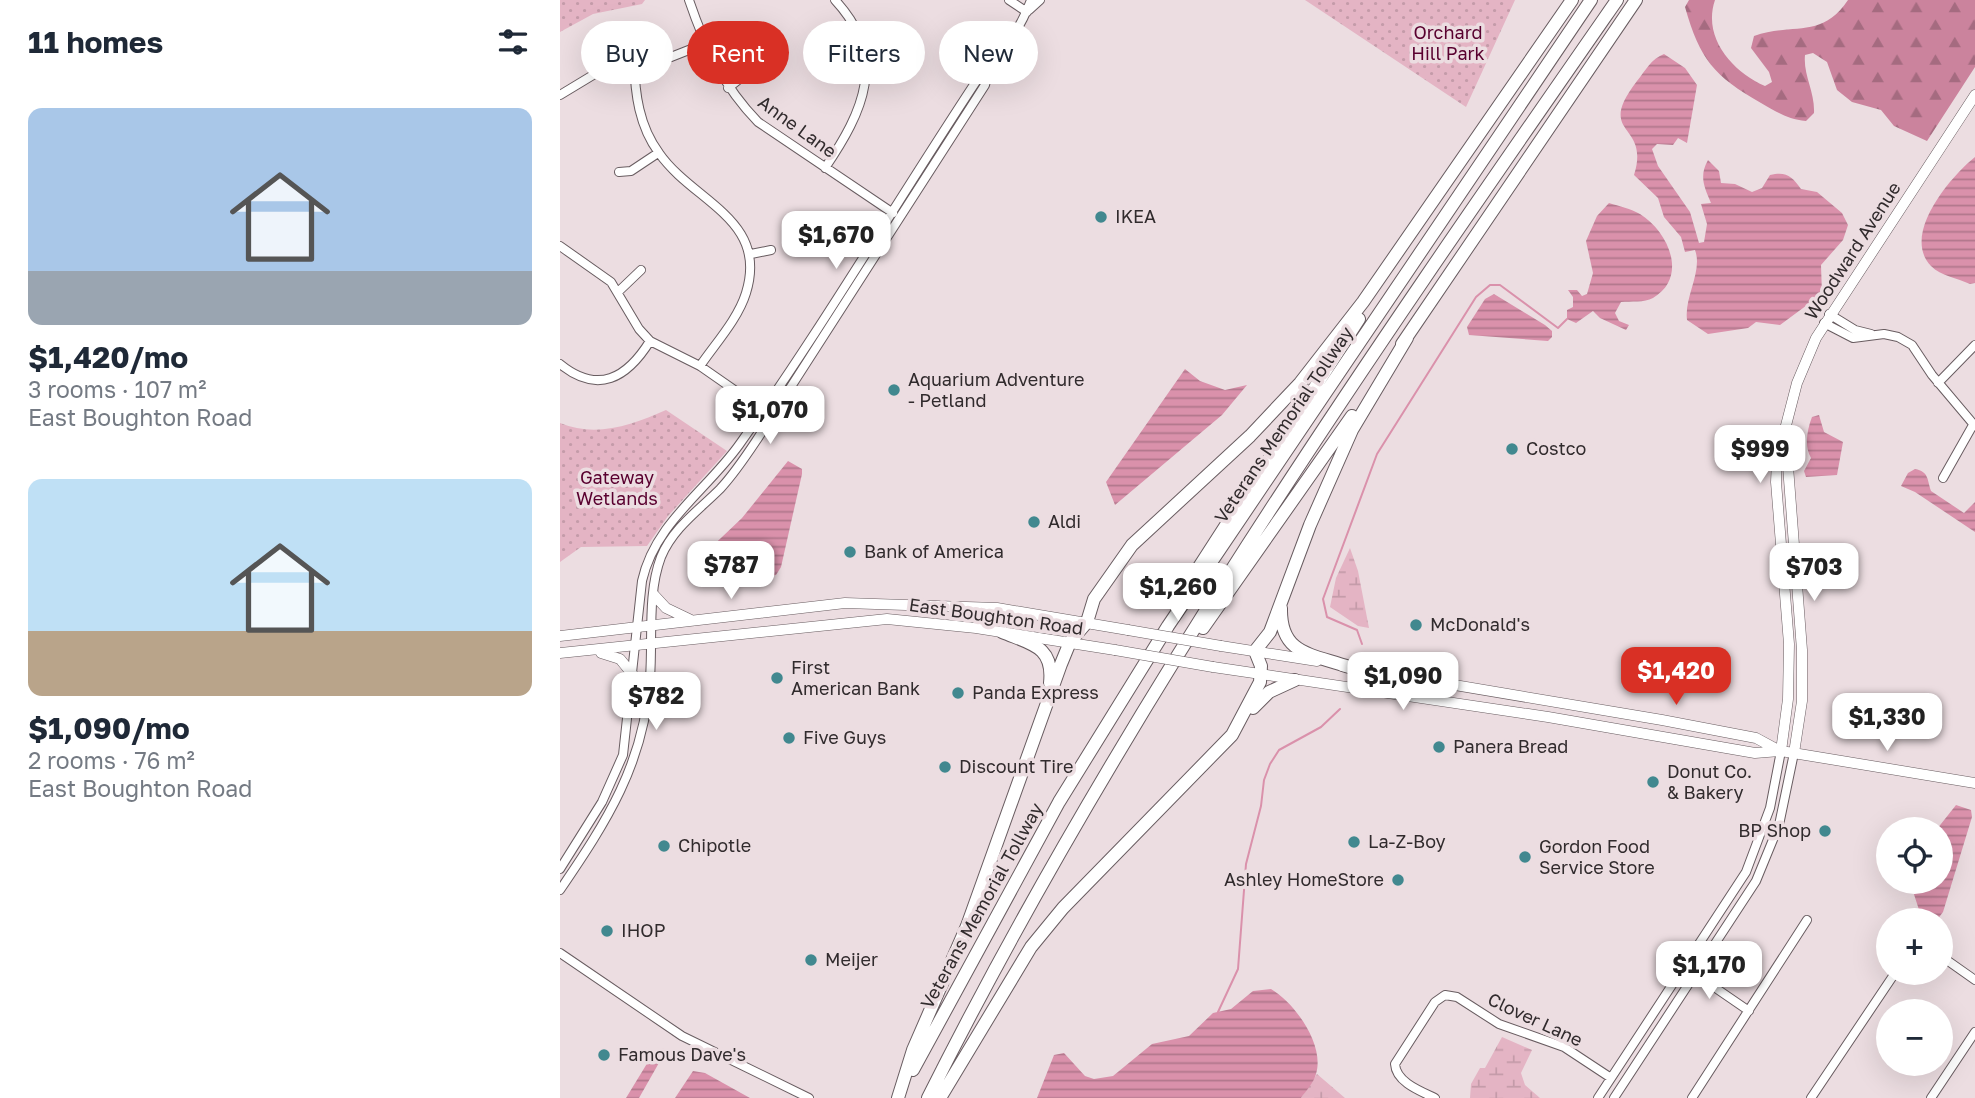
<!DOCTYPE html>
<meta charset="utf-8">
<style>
body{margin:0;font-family:"Golos Text",sans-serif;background:#f6f6f7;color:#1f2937;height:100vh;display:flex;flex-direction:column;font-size:26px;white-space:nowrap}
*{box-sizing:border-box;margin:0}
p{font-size:23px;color:#747a83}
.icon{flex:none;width:38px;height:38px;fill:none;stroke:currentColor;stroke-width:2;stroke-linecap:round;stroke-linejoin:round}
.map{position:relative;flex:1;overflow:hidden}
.drawer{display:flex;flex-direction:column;background:#fff;width:560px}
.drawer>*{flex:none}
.banner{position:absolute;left:21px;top:21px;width:665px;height:63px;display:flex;gap:14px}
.tools{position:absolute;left:1316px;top:817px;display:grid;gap:14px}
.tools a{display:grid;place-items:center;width:77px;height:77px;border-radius:50%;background:#fff;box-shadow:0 7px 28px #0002;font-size:35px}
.price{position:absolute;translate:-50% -60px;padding:0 16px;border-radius:14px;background:#fff;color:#222;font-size:23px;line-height:46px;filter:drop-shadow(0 2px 4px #0008)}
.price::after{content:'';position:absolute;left:50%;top:42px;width:21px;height:16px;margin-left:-10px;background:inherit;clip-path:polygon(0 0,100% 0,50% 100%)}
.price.current{background:#d93025;color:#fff}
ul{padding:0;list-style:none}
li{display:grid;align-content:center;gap:14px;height:371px;padding:0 28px}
li span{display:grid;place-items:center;height:217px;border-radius:14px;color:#555}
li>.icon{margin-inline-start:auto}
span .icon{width:126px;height:126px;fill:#fffc;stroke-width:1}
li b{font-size:30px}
h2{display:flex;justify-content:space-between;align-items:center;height:84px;padding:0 28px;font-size:30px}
.pill{padding:0 24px;border-radius:32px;background:#fff;box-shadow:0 7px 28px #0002;font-size:24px;line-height:63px}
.pill.current{background:#d93025;color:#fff}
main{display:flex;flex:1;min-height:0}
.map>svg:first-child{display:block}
.forest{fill:url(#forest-firs)}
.wetland{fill:url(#wetland-marsh)}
.park{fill:url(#park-dots)}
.water{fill:url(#water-rules)}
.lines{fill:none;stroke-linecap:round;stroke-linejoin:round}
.stream{stroke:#da91ab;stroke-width:2}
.minor-casing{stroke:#685c60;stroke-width:10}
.major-casing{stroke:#685c60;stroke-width:11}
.highway-casing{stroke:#685c60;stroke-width:14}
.minor{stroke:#fff;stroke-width:8}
.major{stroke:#fff;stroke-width:10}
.highway{stroke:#fff;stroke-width:12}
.major-bridge-casing{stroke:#685c60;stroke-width:11;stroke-linecap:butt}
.major-bridge{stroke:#fff;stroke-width:10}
.poi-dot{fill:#41888f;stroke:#ecdde1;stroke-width:2.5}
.labels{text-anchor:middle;stroke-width:7;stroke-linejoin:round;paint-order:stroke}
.park-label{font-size:18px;fill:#59002f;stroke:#ecdde1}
.street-label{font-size:18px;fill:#312b2d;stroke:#ecdde1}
.poi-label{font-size:18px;fill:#312b2d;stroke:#ecdde1;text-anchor:start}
</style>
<main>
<section class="drawer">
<h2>11 homes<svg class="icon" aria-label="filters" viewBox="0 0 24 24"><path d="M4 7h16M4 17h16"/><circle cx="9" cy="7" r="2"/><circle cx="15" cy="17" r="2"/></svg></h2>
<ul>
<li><span style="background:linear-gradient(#a9c7e8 75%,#9aa5b1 0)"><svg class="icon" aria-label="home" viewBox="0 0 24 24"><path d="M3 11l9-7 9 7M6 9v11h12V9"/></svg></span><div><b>$1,420/mo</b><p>3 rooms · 107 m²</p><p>East Boughton Road</p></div></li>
<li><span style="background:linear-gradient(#bfe0f5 70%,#b9a48a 0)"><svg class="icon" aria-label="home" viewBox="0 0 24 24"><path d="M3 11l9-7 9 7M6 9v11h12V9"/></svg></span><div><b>$1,090/mo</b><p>2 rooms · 76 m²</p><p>East Boughton Road</p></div></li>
</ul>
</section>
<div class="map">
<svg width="1415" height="1098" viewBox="0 0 1415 1098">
<defs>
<pattern id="forest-firs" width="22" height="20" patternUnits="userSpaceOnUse" patternTransform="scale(1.75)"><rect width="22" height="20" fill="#cb839d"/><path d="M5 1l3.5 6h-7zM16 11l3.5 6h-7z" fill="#a56b80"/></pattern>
<pattern id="wetland-marsh" width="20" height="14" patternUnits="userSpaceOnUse" patternTransform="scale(1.75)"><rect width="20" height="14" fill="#e4b4c4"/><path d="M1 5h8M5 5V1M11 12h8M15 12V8" fill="none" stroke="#c49ba9"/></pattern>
<pattern id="park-dots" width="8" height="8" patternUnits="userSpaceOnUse" patternTransform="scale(1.75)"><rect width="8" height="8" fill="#e4b4c4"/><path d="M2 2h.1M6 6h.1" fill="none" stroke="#c49ba9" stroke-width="1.8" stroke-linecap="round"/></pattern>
<pattern id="water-rules" width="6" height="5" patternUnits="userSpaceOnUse" patternTransform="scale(1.75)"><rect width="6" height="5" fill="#da91ab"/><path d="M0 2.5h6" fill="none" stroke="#b1778c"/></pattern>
</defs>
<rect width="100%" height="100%" fill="#ecdde1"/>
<path class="forest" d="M1129,0H1155C1142,38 1173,72 1205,86L1212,82L1209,72L1191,48L1194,36C1233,22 1261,40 1288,0H1415V67L1367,141L1334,126L1321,110L1292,102L1277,90L1267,62L1253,53L1245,55C1243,75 1255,92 1254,113L1246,121C1227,119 1217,112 1201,103C1154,76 1140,60 1125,7Z"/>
<path class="wetland" d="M790,548L798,571L809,628L798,626L770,607L776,578Z
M942,1037L972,1050L961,1073L965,1085L980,1098H910L911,1084L920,1068H925Z
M757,1074L785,1098H741Z"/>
<path class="park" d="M0,0H85L82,4L33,14L0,32Z
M745,0H955L906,107Z
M106,410L167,451L108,516L87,546L21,547L0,562V423C36,438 72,425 106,410Z"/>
<path class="water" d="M1104,54L1125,68L1137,85L1127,143L1118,138L1113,145L1097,144L1092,149L1098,166L1130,212L1139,243L1144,242L1147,224L1141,204L1151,203C1144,187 1139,176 1148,160L1159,171L1161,183L1175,184L1192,192L1202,188L1210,175C1226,171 1232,176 1241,189L1257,192L1282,213L1288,225L1283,240L1261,265L1262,294L1220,325L1196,322L1188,328L1148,334L1127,320C1124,297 1143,271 1135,250L1125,252L1121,237L1104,217L1098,198L1074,175C1091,121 1034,137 1077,81C1086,70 1091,59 1104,54Z
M1415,157V283L1410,284C1397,278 1381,276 1371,266C1341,235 1390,177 1415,157Z
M1049,203C1059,206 1071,209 1080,214C1108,231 1129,277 1093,298C1084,303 1071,301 1061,302L1055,313L1059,321L1069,325L1066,330L1040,318L1033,311L1016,323L1007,319V310L1013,307V297L1008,290H1017L1022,296L1027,294L1033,273L1026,241L1037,216Z
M934,294L985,325L992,331V337L988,341L909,335L907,327L925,299Z
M625,369L640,381L665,390L687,385L662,415L555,505L546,482Z
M1259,415L1264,432L1283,442L1277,475L1246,477L1244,471L1251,458C1244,446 1247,430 1252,417Z
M228,461L242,469V474L221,567L216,575L142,587L134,583L142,556L182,518Z
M1355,469C1369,472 1367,479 1371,491L1404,513L1415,502V532L1355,492L1341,486L1348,473Z
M1396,805L1411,810L1412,817L1383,912L1377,920H1366L1361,916L1350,882H1381V830L1377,829Z
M711,989C735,1003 765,1045 756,1074C754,1082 746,1091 741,1098H477L494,1055L504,1053L525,1076L534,1079L553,1076L592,1044L629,1036L653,1013L671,1009L693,991Z
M103,1048L104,1054L79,1098H66L91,1057Z
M133,1071L145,1073L190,1098H115Z"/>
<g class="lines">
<path class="stream" d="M802,644L797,630L767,617L763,599L817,454L916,297L930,285H940L998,328L1007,319
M658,1012L678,969L686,864L701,806L704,780L710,764L719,750L761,727L780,709"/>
<defs>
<path id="minor" d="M129,0C145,47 163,86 198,122L333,213
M449,0L467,12
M469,10L480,0
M304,60L331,54L337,47
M74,61C75,94 79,126 99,153C133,202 209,219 186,293C178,319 155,344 140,366
M168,88L182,77L204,74
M0,95L43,69L111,57L144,44
M265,168C303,112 329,58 275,0
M59,172L71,171L98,153
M0,246L51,282L79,329L90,341L140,366L206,412
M191,254L211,250
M59,291L81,270
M1269,314L1295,330L1311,334
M1264,323L1293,338L1324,334L1338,337L1352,345L1372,375L1415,426
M0,364C38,395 67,378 90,341
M1378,383L1415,345
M1383,478L1413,425
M0,869L42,802L63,755L82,581C95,523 146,491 179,445C263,327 337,201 417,80C439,60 461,28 471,0
M0,890C47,821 84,764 90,678C93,639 87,594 101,557C113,528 139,510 160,489C175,473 186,456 198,438L425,85L429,70
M0,953L122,1036L249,1098
M1381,956L1415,980
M1125,967L1189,1011
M875,1098C860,1091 836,1082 835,1064L875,1002L885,995L897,997L939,1024L1004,1047L1051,1078
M1038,1098L1186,872L1210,808L1221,751
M1054,1098L1196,881L1219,825L1234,753
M1132,1098L1247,920
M1251,1098L1335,973
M1371,1098L1415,1032"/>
<path id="major" d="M1226,440L1242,650V701L1234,753
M94,595L106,608L131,620
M0,636L285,603L437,608L568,630
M661,646L757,661
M0,653L327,619L416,628L555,650
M41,653L60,659L73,675
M782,666L1102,720L1196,738L1220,751
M653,667L988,717L1195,753L1221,751L1415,783
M1221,751L1228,699L1229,644L1216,482L1217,460L1237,383L1256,338L1415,95"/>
<path id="highway" d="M842,344L1076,0
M621,595L799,319
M721,608C720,655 752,654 789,667
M643,628L792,416
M442,632C471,644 494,646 490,683
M693,708L709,692L735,680
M353,1070L499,802L608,626L1031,0
M338,1098L353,1050L407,926L501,664L510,642L527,622L534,599L572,545L690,436L740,383L803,302L1012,0
M368,1098C561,712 811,354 1057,0
M380,1098L471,947L503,908L672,735L700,682L701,666L695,651L710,632L750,525L792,430L847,338"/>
</defs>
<use href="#minor" class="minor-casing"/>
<use href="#major" class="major-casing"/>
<use href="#highway" class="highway-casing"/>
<use href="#minor" class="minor"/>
<use href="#major" class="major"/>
<use href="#highway" class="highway"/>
<defs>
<path id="major-bridge" d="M568,630L661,646
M555,650L653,667"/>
</defs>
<use href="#major-bridge" class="major-bridge-casing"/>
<use href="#major-bridge" class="major-bridge"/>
</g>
<g class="poi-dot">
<circle cx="541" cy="217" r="7"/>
<circle cx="334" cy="390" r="7"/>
<circle cx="952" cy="449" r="7"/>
<circle cx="474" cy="522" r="7"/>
<circle cx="290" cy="552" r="7"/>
<circle cx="856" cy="625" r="7"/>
<circle cx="217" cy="678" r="7"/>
<circle cx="398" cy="693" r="7"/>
<circle cx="229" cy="738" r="7"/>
<circle cx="879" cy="747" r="7"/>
<circle cx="385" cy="767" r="7"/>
<circle cx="1093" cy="782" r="7"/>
<circle cx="1265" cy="831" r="7"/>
<circle cx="794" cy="842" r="7"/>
<circle cx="104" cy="846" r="7"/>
<circle cx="965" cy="857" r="7"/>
<circle cx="838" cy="880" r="7"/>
<circle cx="47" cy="931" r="7"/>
<circle cx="251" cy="960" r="7"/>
<circle cx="44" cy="1055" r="7"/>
</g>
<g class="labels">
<g class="park-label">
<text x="888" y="39">Orchard<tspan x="888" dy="21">Hill Park</tspan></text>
<text x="57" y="484">Gateway<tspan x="57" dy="21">Wetlands</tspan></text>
</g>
<g class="street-label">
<text transform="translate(237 127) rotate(36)" y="6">Anne Lane</text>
<text transform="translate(1293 251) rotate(-57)" y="6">Woodward Avenue</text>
<text transform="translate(724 425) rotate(-56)" y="6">Veterans Memorial Tollway</text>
<text transform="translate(436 617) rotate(8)" y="6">East Boughton Road</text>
<text transform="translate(422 906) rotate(-61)" y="6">Veterans Memorial Tollway</text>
<text transform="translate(975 1020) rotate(25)" y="6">Clover Lane</text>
</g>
<g class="poi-label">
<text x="555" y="223">IKEA</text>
<text x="348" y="386">Aquarium Adventure<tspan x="348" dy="21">- Petland</tspan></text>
<text x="966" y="455">Costco</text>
<text x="488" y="528">Aldi</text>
<text x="304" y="558">Bank of America</text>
<text x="870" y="631">McDonald's</text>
<text x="231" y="674">First<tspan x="231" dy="21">American Bank</tspan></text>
<text x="412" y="699">Panda Express</text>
<text x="243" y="744">Five Guys</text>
<text x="893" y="753">Panera Bread</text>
<text x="399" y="773">Discount Tire</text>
<text x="1107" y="778">Donut Co.<tspan x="1107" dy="21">&amp; Bakery</tspan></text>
<text x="1251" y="837" text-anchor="end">BP Shop</text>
<text x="808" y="848">La-Z-Boy</text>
<text x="118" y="852">Chipotle</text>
<text x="979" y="853">Gordon Food<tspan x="979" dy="21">Service Store</tspan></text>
<text x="824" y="886" text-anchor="end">Ashley HomeStore</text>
<text x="61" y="937">IHOP</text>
<text x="265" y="966">Meijer</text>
<text x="58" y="1061">Famous Dave's</text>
</g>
</g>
</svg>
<div class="tools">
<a><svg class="icon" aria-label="locate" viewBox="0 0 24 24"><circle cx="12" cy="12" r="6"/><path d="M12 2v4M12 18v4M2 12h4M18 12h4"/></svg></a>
<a>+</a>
<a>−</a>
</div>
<b class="price" style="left:276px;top:271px">$1,670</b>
<b class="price" style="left:210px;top:446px">$1,070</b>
<b class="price" style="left:1200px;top:485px">$999</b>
<b class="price" style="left:171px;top:601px">$787</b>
<b class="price" style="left:1254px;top:603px">$703</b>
<b class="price" style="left:618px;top:623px">$1,260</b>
<b class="price current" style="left:1116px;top:707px">$1,420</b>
<b class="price" style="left:843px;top:712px">$1,090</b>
<b class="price" style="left:96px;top:732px">$782</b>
<b class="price" style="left:1327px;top:753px">$1,330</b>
<b class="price" style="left:1149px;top:1001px">$1,170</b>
<div class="banner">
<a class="pill">Buy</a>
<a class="pill current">Rent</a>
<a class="pill">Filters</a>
<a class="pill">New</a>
</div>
</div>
</main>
